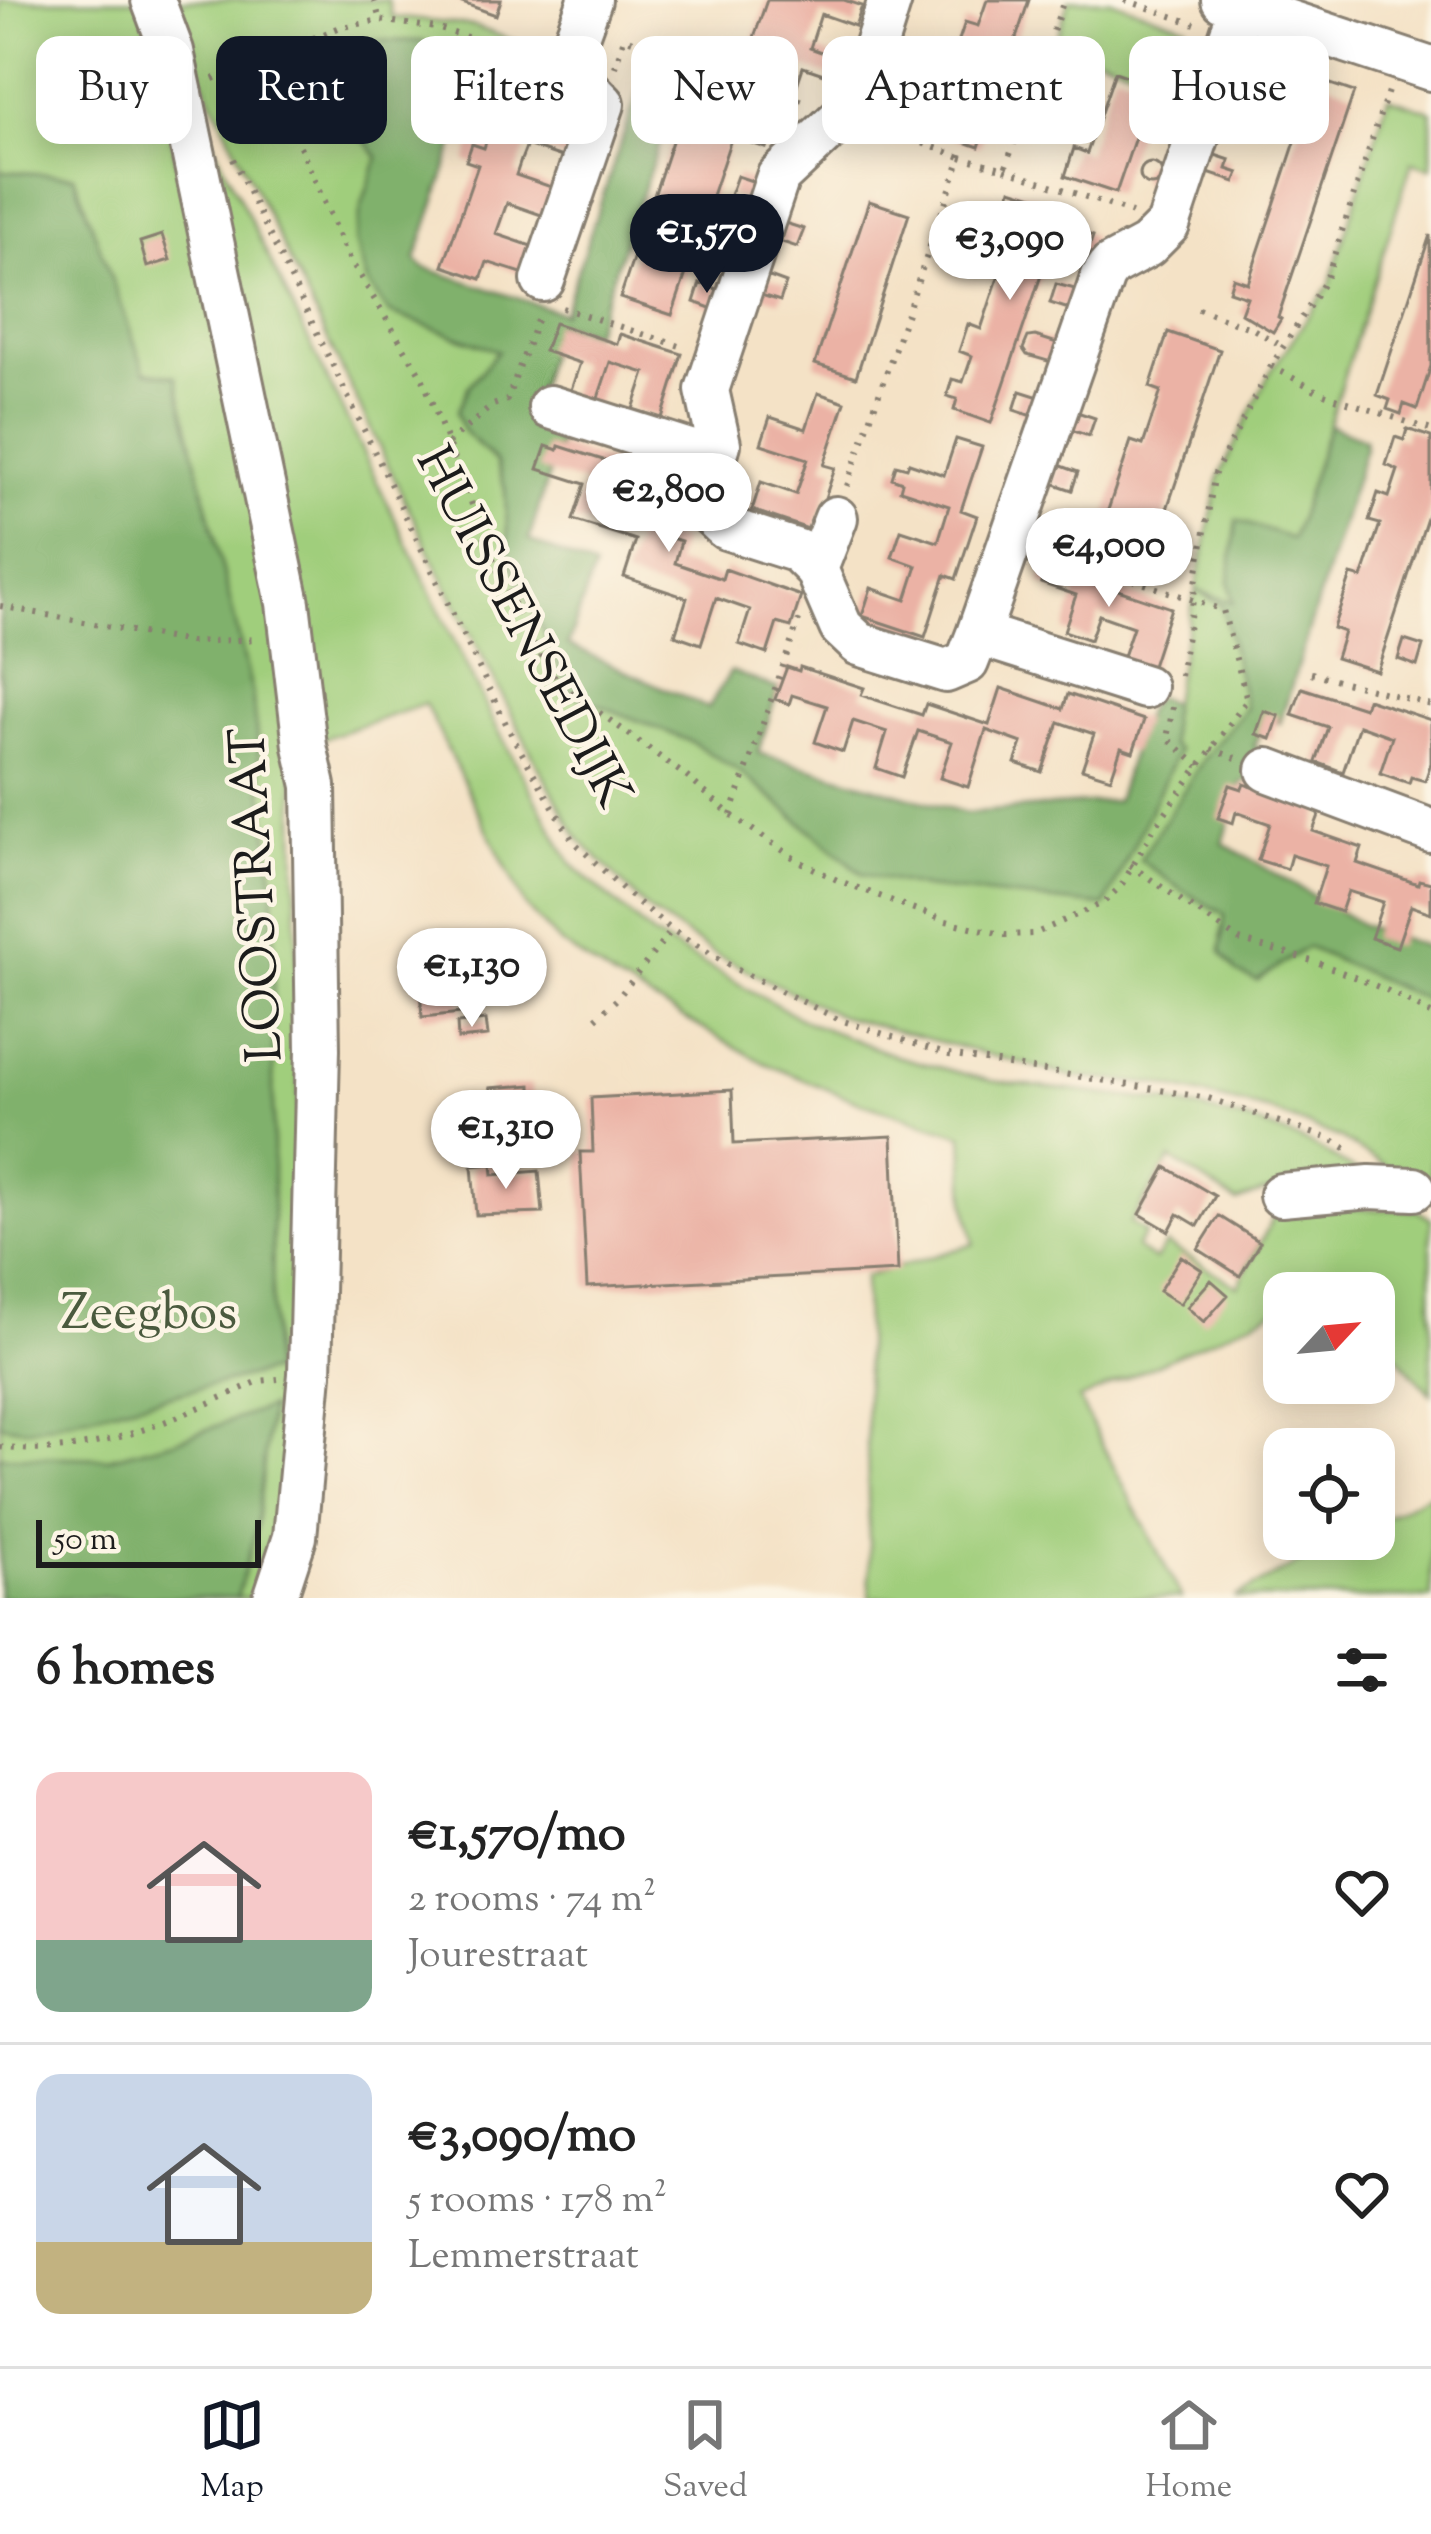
<!DOCTYPE html>
<meta charset="utf-8">
<style>
body{margin:0;font-family:"Sorts Mill Goudy",serif;background:#f6f6f6;color:#222;height:100vh;display:flex;flex-direction:column;font-size:45px;white-space:nowrap}
*{box-sizing:border-box;margin:0}
p{font-size:39px;color:#767676}
.icon{flex:none;width:66px;height:66px;fill:none;stroke:currentColor;stroke-width:2;stroke-linecap:round;stroke-linejoin:round}
.map{position:relative;height:1598px;overflow:hidden}
.sheet{display:flex;flex-direction:column;background:#fff;flex:1}
.sheet>*{flex:none}
.banner{position:absolute;left:36px;top:36px;width:1359px;height:108px;display:flex;gap:24px}
.needle{width:78px;rotate:64deg}
.tools{position:absolute;left:1263px;top:1272px;display:grid;gap:24px}
.tools a{display:grid;place-items:center;width:132px;height:132px;border-radius:24px;background:#fff;box-shadow:0 6px 30px #0003;font-size:60px}
.scale{position:absolute;left:36px;bottom:30px;width:225px;box-sizing:border-box;padding-left:12px;border:6px solid #1c1c1c;border-top:0;font-size:33px;line-height:42px;white-space:nowrap;color:#1c1c1c;-webkit-text-stroke:9px #fcf5e5;paint-order:stroke}
.price{position:absolute;translate:-50% -102px;padding:0 27px;border-radius:42px;background:#fff;color:#222;font-size:39px;line-height:78px;filter:drop-shadow(0 3px 6px #0008)}
.price::after{content:'';position:absolute;left:50%;top:72px;width:36px;height:27px;margin-left:-18px;background:inherit;clip-path:polygon(0 0,100% 0,50% 100%)}
.price.selected{background:#111827;color:#fff}
ul{padding:0;list-style:none}
li{display:flex;align-items:center;gap:36px;height:300px;padding:0 36px}
li+li{border-top:3px solid #e0e0e0}
li span{display:grid;place-items:center;flex:none;width:336px;height:240px;border-radius:24px;color:#555}
li>.icon{margin-inline-start:auto}
span .icon{width:144px;height:144px;fill:#fffc;stroke-width:1}
li b{font-size:51px}
h2{display:flex;justify-content:space-between;align-items:center;height:144px;padding:0 36px;font-size:51px}
.pill{padding:0 42px;border-radius:24px;background:#fff;box-shadow:0 6px 30px #0003;font-size:42px;line-height:108px}
.pill.selected{background:#111827;color:#fff}
.tabs{display:flex;justify-content:space-around;align-items:center;height:168px;border-top:3px solid #e0e0e0;background:#fff;font-size:33px;color:#767676}
.tabs a{display:grid;justify-items:center;gap:6px}
.tabs .selected{color:#111827}
.map>svg:first-child{display:block}
.green{fill:#a0ce7c;stroke:#5e754c;stroke-width:3}
.forest{fill:#80b16c;stroke:#4e6644;stroke-width:3}
.building{fill:#ebb2a5}
.lines{fill:none;stroke-linecap:round;stroke-linejoin:round}
.minor-casing{stroke:#887f71;stroke-width:48}
.path{stroke:#887f71;stroke-width:6;stroke-dasharray:3 9;stroke-linecap:butt}
.minor{stroke:#fff;stroke-width:42}
.labels{text-anchor:middle;stroke-width:9;stroke-linejoin:round;paint-order:stroke}
.street-label{font-size:51px;fill:#1c1c1c;stroke:#fcf5e5}
.park-label{font-size:51px;fill:#4a5a3e;stroke:#fcf5e5}
</style>
<div class="map">
<svg width="1431" height="1598" viewBox="0 0 1431 1598">
<rect width="100%" height="100%" fill="#fcf5e5"/>
<filter id="ink" filterUnits="userSpaceOnUse"><feTurbulence type="fractalNoise" baseFrequency=".00833" numOctaves="2"/><feDisplacementMap in="SourceGraphic" scale="24" xChannelSelector="R" yChannelSelector="G"/><feConvolveMatrix kernelMatrix="1 2 1 2 8 2 1 2 1" color-interpolation-filters="sRGB"/></filter>
<filter id="wash" filterUnits="userSpaceOnUse"><feTurbulence type="fractalNoise" baseFrequency=".004" numOctaves="4" result="noise"/><feDisplacementMap in="SourceGraphic" scale="48" xChannelSelector="R" yChannelSelector="G"/><feGaussianBlur stdDeviation="2.7" result="paint"/><feColorMatrix in="noise" values="0 0 0 0 0 0 0 0 0 0 0 0 0 0 0 0 0 1.4 0 .05"/><feComposite in="paint" operator="in"/></filter>
<g filter="url(#wash)">
<rect width="100%" height="100%" fill="#f4e2c6"/>
<path class="green" d="M0,0H140L271,581L294,747L303,1359L270,1598H0V226L252,692L235,626L74,176L0,171Z
M164,0H388L392,17L473,26L550,54L542,78L421,41L296,117L366,141L378,158L361,208L388,312L499,351L468,387L463,430L496,463L505,488L509,560L572,693L692,742L743,774L863,874L1104,906L1170,744L1171,704L1220,475L1269,374L1330,284L1388,97L1431,111V168L1412,162L1292,540L1234,603L1205,594L1222,604L1246,708L1193,780L1211,908L1226,914L1221,937L1257,980L1306,947L1431,1002V1193L1339,1138L1271,1111L1157,1084L1074,1077L840,1016L715,954L650,912L578,838L536,762L436,565Z
M1069,0H1110L1187,26L1169,81L1055,42Z
M201,118L491,717L572,865L652,935L807,1022L896,1056L991,1081L1169,1102L1256,1123L1308,1143L1385,1188L1264,1192L1237,1202L1171,1159L1130,1223L1145,1233L1136,1248L1155,1260L1166,1244L1238,1286L1279,1207L1417,1210L1431,1219V1394L1374,1330V1293H1341L1333,1283L1312,1293H1284V1306L1079,1400L1182,1598H870L864,1277L974,1244L966,1203L963,1135L856,1101L764,1063L614,979L560,943L525,906L425,704L322,739Z
M1431,1493V1598H1234L1344,1539H1374V1523Z"/>
<path class="forest" d="M351,40L421,41L489,62L479,72L416,259L422,267L563,313L642,81L656,71L681,82L593,332L557,323L534,400L532,422L561,434L529,540L594,569L568,645L708,708L731,671L778,689L758,753L966,813L1116,801L1146,709L1156,697L1171,704L1170,744L1178,751L1105,906L925,888L863,874L743,774L692,742L572,694L509,560L505,488L497,463L463,430L457,412L468,387L498,351L388,312L367,282L355,241L361,208L378,157L365,141L296,117L275,105L262,73Z
M0,171L74,176L145,371L176,376L252,692L274,890L272,1371L29,1429L0,1425Z
M1329,425L1364,439L1365,448L1280,723L1267,717L1254,746L1271,754L1256,776L1241,783L1223,843L1362,925L1431,948V1002L1307,947L1257,981L1237,972L1221,952L1225,914L1183,891L1140,860L1203,760L1246,708L1222,605L1195,590L1233,602L1229,581L1237,520L1292,539Z
M270,1407L257,1526L237,1598H0V1456L108,1458L174,1441Z"/>
<g id="blocks">
<path class="building" d="M454,0H501L496,15Z
M767,0H844L862,6L855,26L821,14L810,48L844,60L838,79L803,67L796,88L743,69Z
M987,0H1029L979,147L942,134L969,53L956,49L965,22L978,26Z
M1115,72L1153,85L1147,102L1182,114L1175,133L1156,127L1160,116L1144,111L1116,193L1065,176L1074,148L1087,153Z
M1316,79L1354,92L1278,317L1281,319L1273,332L1241,313L1247,297L1229,291L1233,278L1248,283Z
M692,81L744,99L738,118L773,129L766,148L748,142L751,132L735,127L672,315L620,298Z
M504,87L542,100L537,116L581,131L571,160L527,145L521,160L516,175L560,190L550,218L507,203L496,234L540,249L531,276L487,262L481,279L443,266L478,165L466,161L472,144L484,148Z
M1212,154L1230,160L1227,169L1239,173L1235,182L1205,172Z
M1140 174a11 11 0 1 1 22 0a11 11 0 1 1-22 0Z
M737,176L755,182L750,201L730,195Z
M1011,189L1065,206L1058,224L1093,236L1086,256L1069,249L1072,240L1055,234L991,423L954,410L957,399L947,396L952,379L963,382L972,356L959,351L968,324L981,329L1017,221L1003,217Z
M869,201L909,214L856,377L815,364Z
M785,223L804,229L797,247L779,241Z
M718,230L738,236L731,255L711,249Z
M162,235L170,260L147,267L140,242Z
M1430,235L1431,366L1417,409L1404,404L1401,414L1387,409L1390,400L1377,395Z
M767,276L786,283L780,301L761,295Z
M700,283L719,290L713,309L694,302Z
M1056,284L1075,289L1069,309L1050,303Z
M554,323L617,344L620,334L682,354L662,418L633,409L645,373L610,362L595,407L568,399L580,363L544,351Z
M1168,332L1220,350L1148,566L1107,552L1116,526L1104,522L1131,441L1143,445L1161,391L1150,387Z
M1035,336L1057,343L1051,362L1027,355L1023,349L1028,337Z
M1020,391L1039,397L1032,416L1014,410Z
M818,393L845,402L824,465L835,468L814,531L752,510L761,482L796,494L808,459L761,444L770,417L806,429Z
M1077,412L1095,418L1089,436L1071,430Z
M1407,429L1431,437V506L1377,671L1336,658L1344,632L1333,628L1351,575L1362,578L1380,524L1369,521L1378,493L1389,497L1398,470L1386,465L1395,437L1404,440Z
M956,439L982,447L961,510L977,516L956,579L945,575L925,637L862,616L871,588L906,600L917,566L892,557L901,530L938,542L949,506L900,490L902,482L892,478L896,465L907,468L909,463L944,475Z
M546,446L558,450L559,446L622,466L618,480L632,484L624,508L673,524L668,537L681,541L675,563L722,579L725,569L801,596L791,627L777,623L767,654L739,644L750,610L716,598L701,644L675,635L687,598L624,577L636,540L573,520L585,484L538,469Z
M1059,465L1078,472L1072,490L1052,483Z
M1041,519L1060,526L1052,548L1033,541Z
M1050,557L1112,577L1109,587L1171,608L1150,672L1121,662L1133,627L1099,615L1090,640L1064,631L1076,595L1041,583Z
M1404,640L1423,646L1417,666L1398,659Z
M787,667L799,671L800,667L864,688L861,695L922,715L926,704L989,725L1001,688L1063,709L1068,694L1144,720L1133,752L1121,748L1111,778L1082,769L1094,734L1059,722L1042,772L1015,763L1022,743L986,730L968,787L940,778L952,742L918,731L902,777L876,768L887,732L853,721L843,752L815,742L827,706L792,695L789,704L775,699Z
M1302,688L1364,708L1367,699L1431,720V763L1425,781L1411,777L1409,783L1380,773L1392,737L1359,725L1343,772L1316,762L1328,727L1292,715Z
M1264,711L1279,716L1271,739L1256,734Z
M1244,784L1321,810L1313,831L1362,848L1357,863L1418,884L1419,880L1431,883V913L1411,906L1397,947L1371,938L1383,902L1348,891L1341,912L1314,903L1326,866L1291,855L1287,869L1258,860L1270,824L1236,812L1233,823L1218,818L1230,785L1242,789Z
M458,971L462,1013L422,1017L419,975Z
M486,1020L488,1036L458,1039L457,1023Z
M531,1085L532,1142L494,1145L490,1088Z
M732,1090L734,1144L892,1136L898,1271L587,1287L580,1152H593L591,1098Z
M492,1164L493,1175L539,1171L543,1213L476,1215L472,1166Z
M1166,1167L1215,1196L1198,1226L1178,1214L1169,1231L1140,1214Z
M1219,1216L1260,1242L1240,1276L1198,1249Z
M1181,1256L1202,1270L1180,1304L1159,1291Z
M1211,1280L1228,1295L1204,1322L1187,1307Z"/>
</g>
</g>
<g filter="url(#ink)">
<use href="#blocks" fill-opacity="0" stroke="#887f71" stroke-width="3"/>
<g class="lines">
<defs>
<path id="minor" d="M153,0L172,51L288,603L305,746L314,786L318,1049L310,1374L295,1537L275,1598
M890,0L858,102L778,177L707,390L719,444L704,493L712,515L726,528L798,551L816,569L841,627L859,644L946,671L967,662L978,634L1145,687
M1223,0L1431,69
M543,280L603,104L566,66L590,0
M550,407L715,459
M816,569L836,518
M978,634L1103,276L1110,266L1147,246L1168,225L1241,6
M1268,770L1431,831
M1281,1195L1370,1187L1414,1189"/>
</defs>
<use href="#minor" class="minor-casing"/>
<path class="path" d="M374,0L380,20
M1125,0L1195,24
M262,58L346,253L422,377L498,571L529,637L559,683L686,776L731,815L797,860L837,880L946,921L1005,935L1034,934L1103,903L1121,886L1155,827L1247,700L1223,610L1040,549
M615,67L624,38L809,103
M213,79L338,28L380,20L436,28L532,56
M878,127L961,157
M233,159L512,736L573,841L629,895L672,930L736,969L840,1020L949,1055L1208,1098L1333,1140L1353,1152
M1005,169L1132,213
M562,308L686,348
M1198,309L1253,329L1282,346
M1271,366L1321,393L1431,430
M448,443L493,405L507,400L539,315
M847,486L961,157L1005,169L1064,0
M0,606L189,642L259,639
M1311,673L1431,705
M1180,676L1215,473L1271,366L1326,280L1388,91
M1173,707L1167,738L1199,766
M1211,749L1236,758
M731,815L799,620
M1130,865L1239,940L1319,963L1391,992L1431,1014
M596,1018L617,999L672,930
M0,1447C93,1461 177,1417 259,1381L278,1379"/>
<use href="#minor" class="minor"/>
</g>
</g>
<g class="labels">
<g class="street-label">
<text transform="translate(526 626) rotate(62)" y="18">HUISSENSEDIJK</text>
<text transform="translate(254 895) rotate(-93)" y="18">LOOSTRAAT</text>
</g>
<g class="park-label">
<text x="149" y="1328">Zeegbos</text>
</g>
</g>
</svg>
<div class="tools">
<a><svg class="needle" viewBox="-14 -14 28 28"><path d="M0-13l5 13h-10z" fill="#e53935"/><path d="M0 13l5-13h-10z" fill="#767676"/></svg></a>
<a><svg class="icon" aria-label="locate" viewBox="0 0 24 24"><circle cx="12" cy="12" r="6"/><path d="M12 2v4M12 18v4M2 12h4M18 12h4"/></svg></a>
</div>
<div class="scale">50 m</div>
<b class="price selected" style="left:707px;top:296px">€1,570</b>
<b class="price" style="left:1010px;top:303px">€3,090</b>
<b class="price" style="left:669px;top:555px">€2,800</b>
<b class="price" style="left:1109px;top:610px">€4,000</b>
<b class="price" style="left:472px;top:1030px">€1,130</b>
<b class="price" style="left:506px;top:1192px">€1,310</b>
<div class="banner">
<a class="pill">Buy</a>
<a class="pill selected">Rent</a>
<a class="pill">Filters</a>
<a class="pill">New</a>
<a class="pill">Apartment</a>
<a class="pill">House</a>
</div>
</div>
<section class="sheet">
<h2>6 homes<svg class="icon" aria-label="filters" viewBox="0 0 24 24"><path d="M4 7h16M4 17h16"/><circle cx="9" cy="7" r="2"/><circle cx="15" cy="17" r="2"/></svg></h2>
<ul>
<li><span style="background:linear-gradient(#f6c9c9 70%,#7fa58c 0)"><svg class="icon" aria-label="home" viewBox="0 0 24 24"><path d="M3 11l9-7 9 7M6 9v11h12V9"/></svg></span><div><b>€1,570/mo</b><p>2 rooms · 74 m²</p><p>Jourestraat</p></div><svg class="icon" aria-label="heart" viewBox="0 0 24 24"><path d="M12 20l-8-8c-3-5 5-10 8-4 3-6 11-1 8 4z"/></svg></li>
<li><span style="background:linear-gradient(#c9d6e8 70%,#c2b280 0)"><svg class="icon" aria-label="home" viewBox="0 0 24 24"><path d="M3 11l9-7 9 7M6 9v11h12V9"/></svg></span><div><b>€3,090/mo</b><p>5 rooms · 178 m²</p><p>Lemmerstraat</p></div><svg class="icon" aria-label="heart" viewBox="0 0 24 24"><path d="M12 20l-8-8c-3-5 5-10 8-4 3-6 11-1 8 4z"/></svg></li>
</ul>
</section>
<nav class="tabs">
<a class="selected"><svg class="icon" aria-label="map" viewBox="0 0 24 24"><path d="M3 6l6-2 6 2 6-2v14l-6 2-6-2-6 2zM9 4v14M15 6v14"/></svg>Map</a>
<a><svg class="icon" aria-label="saved" viewBox="0 0 24 24"><path d="M7 4h10v16l-5-4-5 4z"/></svg>Saved</a>
<a><svg class="icon" aria-label="home" viewBox="0 0 24 24"><path d="M3 11l9-7 9 7M6 9v11h12V9"/></svg>Home</a>
</nav>
